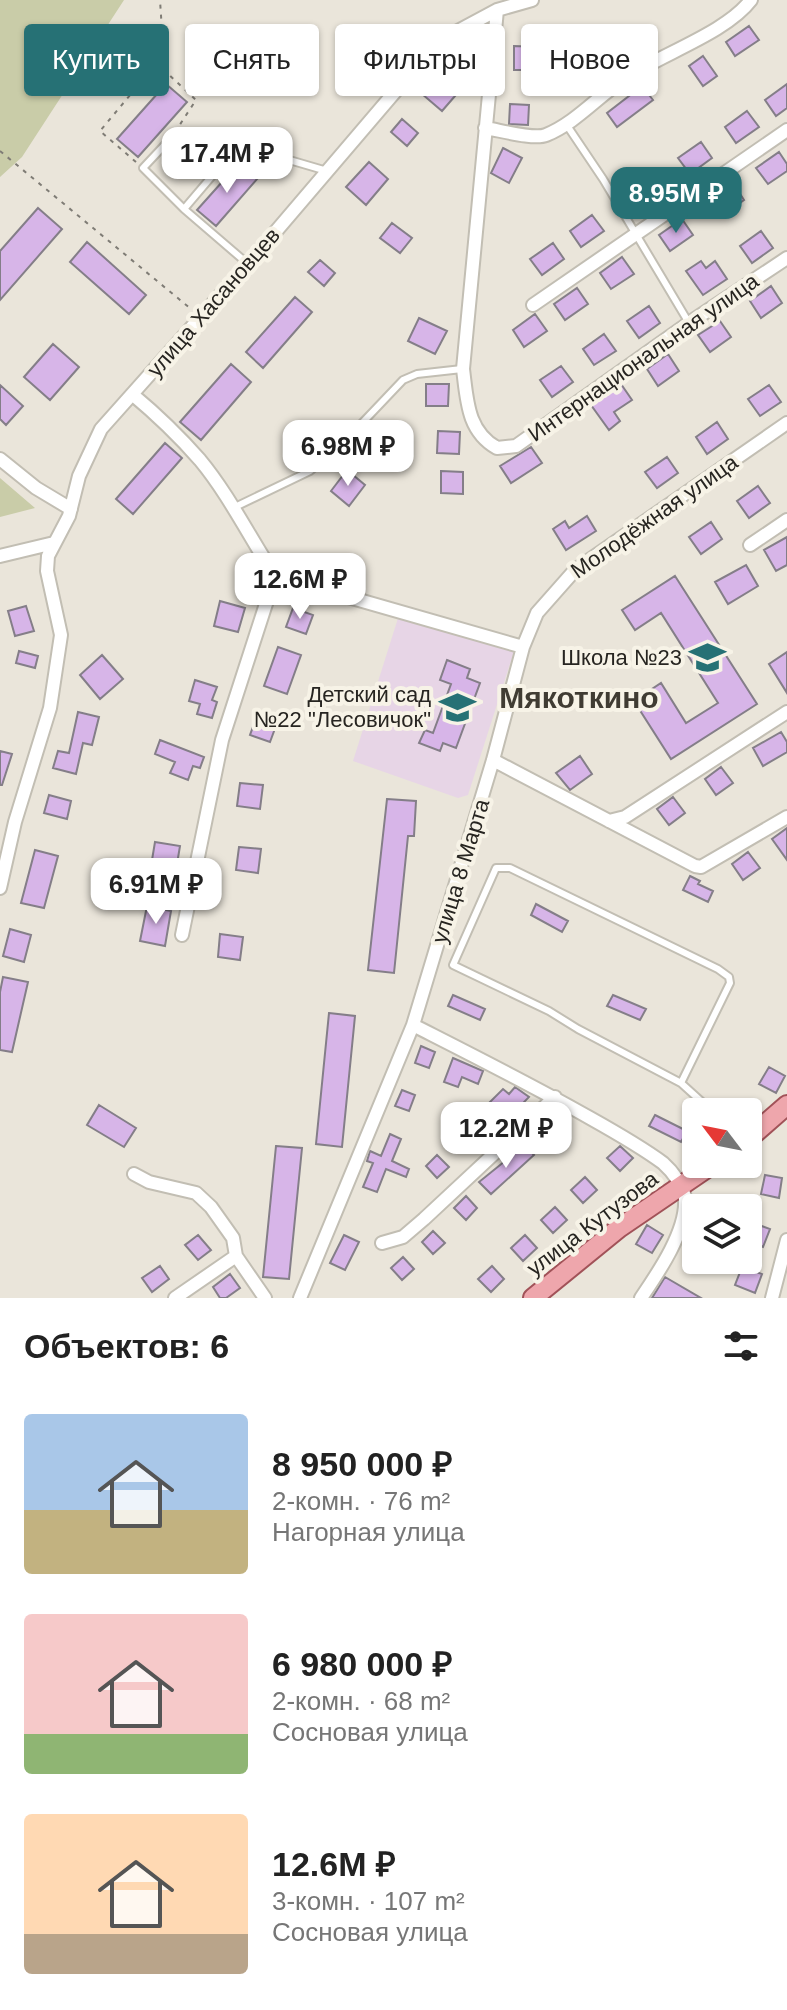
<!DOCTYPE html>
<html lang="ru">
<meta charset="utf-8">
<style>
body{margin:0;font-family:Helvetica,sans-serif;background:#f2f2f2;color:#222;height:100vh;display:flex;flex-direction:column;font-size:30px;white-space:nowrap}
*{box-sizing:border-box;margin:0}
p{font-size:26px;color:#767676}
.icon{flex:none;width:44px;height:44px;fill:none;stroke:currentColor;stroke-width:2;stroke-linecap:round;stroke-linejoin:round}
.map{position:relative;height:1298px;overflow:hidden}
.side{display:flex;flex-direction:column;background:#fff;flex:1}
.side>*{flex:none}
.hud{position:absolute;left:24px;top:24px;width:740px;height:72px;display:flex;gap:16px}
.needle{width:52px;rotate:302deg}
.controls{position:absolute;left:682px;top:1098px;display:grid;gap:16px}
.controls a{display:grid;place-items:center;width:80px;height:80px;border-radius:8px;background:#fff;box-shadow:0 2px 6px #0004;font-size:40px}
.price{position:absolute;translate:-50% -68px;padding:0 18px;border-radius:16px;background:#fff;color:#222;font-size:26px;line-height:52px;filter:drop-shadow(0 2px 4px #0008)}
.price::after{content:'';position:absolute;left:50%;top:48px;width:24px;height:18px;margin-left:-12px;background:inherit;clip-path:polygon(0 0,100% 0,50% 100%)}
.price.selected{background:#267175;color:#fff}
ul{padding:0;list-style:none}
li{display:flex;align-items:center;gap:24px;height:200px;padding:0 24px}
li span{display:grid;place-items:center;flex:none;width:224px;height:160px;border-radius:8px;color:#555}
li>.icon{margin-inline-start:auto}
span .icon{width:96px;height:96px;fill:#fffc;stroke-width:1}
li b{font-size:34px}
h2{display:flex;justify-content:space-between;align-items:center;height:96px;padding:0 24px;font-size:34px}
.tag{padding:0 28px;border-radius:8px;background:#fff;box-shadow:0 2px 6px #0004;font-size:28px;line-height:72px}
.tag.selected{background:#267175;color:#fff}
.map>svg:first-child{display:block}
.education{fill:#e7d5e6}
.green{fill:#c9cca8}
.building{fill:#d7b5e8;stroke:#847e88;stroke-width:2}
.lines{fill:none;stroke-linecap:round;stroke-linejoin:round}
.service-casing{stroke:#c2beb3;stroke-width:10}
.minor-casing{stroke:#c2beb3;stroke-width:16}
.primary-casing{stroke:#a15258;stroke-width:22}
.path{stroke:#7f7c75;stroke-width:2;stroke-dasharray:4 6;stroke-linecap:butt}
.service{stroke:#fff;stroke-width:6}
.minor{stroke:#fff;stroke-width:12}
.primary{stroke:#eea6ac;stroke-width:18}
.labels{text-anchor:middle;stroke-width:8;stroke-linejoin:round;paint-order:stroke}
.street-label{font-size:22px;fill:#272521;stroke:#f7f3e7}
.poi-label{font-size:22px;fill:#272521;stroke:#f7f3e7;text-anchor:end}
.district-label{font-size:30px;font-weight:bold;fill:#403c33;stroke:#f7f3e7}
</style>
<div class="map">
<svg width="787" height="1298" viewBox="0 0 787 1298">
<rect width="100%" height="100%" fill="#eae5da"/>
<path class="education" d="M399,615L515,648L468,795L458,798L353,761Z"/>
<path class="green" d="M0,0H124L22,157L0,177Z
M0,478L35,508L0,517Z"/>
<path class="building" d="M749,26L759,40L735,56L726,42Z
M375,35L390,47L361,80L347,67Z
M637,39L647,52L625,68L615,54Z
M514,46L538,47L537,70H514Z
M703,56L717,76L703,86L689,66Z
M436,79L455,96L442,111L422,94Z
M166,84L187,102L138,157L117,139Z
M787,84V108L776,116L765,100Z
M642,86L653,100L617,127L607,113Z
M510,104L529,105L528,125L509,124Z
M747,111L759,127L736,143L725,127Z
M402,119L418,133L407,146L391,132Z
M701,142L712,158L690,174L678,158Z
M503,148L522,158L509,183L491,173Z
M779,152L787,164V171L768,184L756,168Z
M369,162L388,179L366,205L346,187Z
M239,163L257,179L216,226L197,210Z
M658,172L670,188L647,204L636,188Z
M733,183L744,200L722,216L710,199Z
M38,208L62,229L0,300V251Z
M592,215L604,231L581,247L570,231Z
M682,219L693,235L670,251L659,235Z
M392,223L412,238L400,253L380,238Z
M761,231L773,248L752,263L740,246Z
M87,242L146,295L129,314L70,262Z
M553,243L564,259L542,275L530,259Z
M622,257L634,274L611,289L600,273Z
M320,260L335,273L324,286L308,272Z
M701,261L706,268L715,261L727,279L703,295L686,271Z
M771,286L782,303L761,318L750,301Z
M577,288L588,304L565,320L554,304Z
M295,297L312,312L263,368L246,352Z
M649,306L660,323L639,338L627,321Z
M535,314L547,331L524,347L513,330Z
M419,318L447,331L435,354L408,341Z
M720,321L731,337L710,352L698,335Z
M604,334L616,351L594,365L583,349Z
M53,344L79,367L50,400L24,377Z
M668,354L679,371L658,386L647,369Z
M231,364L251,382L201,440L180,422Z
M561,366L573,382L552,397L540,380Z
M426,384H449L448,406H426Z
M621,384L632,400L614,412L620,421L609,430L591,405Z
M0,385L23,406L6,425L0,419Z
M769,385L781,402L760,416L748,399Z
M717,422L728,439L707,454L696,437Z
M382,429L399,444L383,464L365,449Z
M438,431L460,432L459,454L437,453Z
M165,443L182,458L133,514L116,499Z
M531,447L542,463L511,483L500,466Z
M667,457L678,473L657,488L645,472Z
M347,470L365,485L349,506L331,491Z
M441,471L463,472V494L441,493Z
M758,486L770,503L749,518L737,501Z
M587,516L596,531L566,550L553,529L565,521L569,528Z
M711,522L722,539L701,554L689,537Z
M787,537V565L776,571L764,550Z
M746,565L758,586L728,604L715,582Z
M675,576L757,704L671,759L634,701L661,683L686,723L718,703L661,613L635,630L622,610Z
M220,601L245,608L238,632L214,626Z
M26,606L34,631L15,636L8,611Z
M293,608L313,615L306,634L286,627Z
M278,647L301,655L287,694L264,686Z
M19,651L38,656L35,668L16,663Z
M787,652V693L769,664Z
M102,655L123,679L100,699L80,675Z
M447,660L470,669L467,678L480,683L456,748L443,743L440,751L419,743L425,730L433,733L451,684L440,680Z
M195,680L217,687L212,700L217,702L212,718L197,714L200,704L189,701Z
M78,712L99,717L92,745L83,743L76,774L53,768L58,751L69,753Z
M257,716L277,723L270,742L250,735Z
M781,732L787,742V752L763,766L753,748Z
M160,740L204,757L200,768L193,766L188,780L170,773L175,762L155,754Z
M0,751L12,754L2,785H0Z
M580,756L592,774L570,790L556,773Z
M721,767L733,783L716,795L705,779Z
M240,783L263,785L260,809L237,806Z
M49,795L71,801L67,819L44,813Z
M673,797L685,813L669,825L657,809Z
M387,799L416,801L414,836H408L394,973L368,970Z
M787,828V860L772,839Z
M155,842L180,846L175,876L150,872Z
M239,847L261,849L258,873L236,870Z
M35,850L58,856L44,908L21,903Z
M748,852L760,868L743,880L732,864Z
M690,876L700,881L698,884L713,891L708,902L683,890Z
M536,904L568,921L562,932L531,915Z
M147,906L171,911L165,946L140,941Z
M10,929L31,935L24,962L3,956Z
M220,934L243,937L240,960L218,957Z
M3,977L28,982L12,1052L0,1050V992Z
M453,995L485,1009L480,1020L448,1006Z
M613,995L646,1009L640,1020L607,1006Z
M329,1013L355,1016L342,1147L316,1144Z
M421,1046L435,1052L429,1068L415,1063Z
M453,1058L483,1071L478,1084L462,1077L458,1087L444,1082Z
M769,1067L785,1076L776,1093L759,1084Z
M515,1087L529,1097L505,1122L487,1105L503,1089L509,1094Z
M402,1090L415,1095L409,1111L395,1106Z
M99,1105L136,1128L124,1147L87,1125Z
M655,1115L687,1131L681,1142L649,1126Z
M553,1117L565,1129L553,1140L542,1128Z
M475,1121L487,1133L475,1144L463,1132Z
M390,1134L401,1139L392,1161L409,1169L406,1177L386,1169L377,1192L363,1187L373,1163L367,1161L370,1151L381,1156Z
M525,1145L534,1155L491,1194L479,1182Z
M276,1146L302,1148L289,1279L263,1277Z
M620,1146L633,1158L620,1171L607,1158Z
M437,1155L449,1167L437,1178L426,1166Z
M765,1175L782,1178L779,1198L761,1194Z
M585,1177L597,1190L583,1203L571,1190Z
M466,1196L477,1208L466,1220L454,1208Z
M555,1207L567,1220L553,1233L541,1220Z
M748,1221L770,1229L763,1247L748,1241Z
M647,1225L663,1235L652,1253L636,1244Z
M433,1231L445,1243L433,1254L422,1242Z
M198,1235L211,1250L198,1260L185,1245Z
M344,1235L359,1242L345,1270L330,1263Z
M525,1235L537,1248L523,1261L511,1248Z
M403,1257L414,1269L402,1280L391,1268Z
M160,1266L169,1279L152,1292L142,1278Z
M492,1266L504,1279L491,1292L478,1279Z
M742,1267L762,1274L755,1293L735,1285Z
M230,1274L240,1288L226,1298H220L213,1287Z
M665,1277L701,1298H652Z"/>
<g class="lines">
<defs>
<path id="service" d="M566,124L603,179L689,323
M184,209L218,169
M248,264L184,209L143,168L173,136L218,169L241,155L262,152L327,171
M233,508L310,471L345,441L403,380L417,374L462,369
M681,1083L730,983L729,977L718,969L510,868H496L453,965L549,1011L578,1029L681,1083L713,1112"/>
<path id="minor" d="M497,10L463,369C467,400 467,431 497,448L516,446L689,323L787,258
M485,128C499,130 534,140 546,135C576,123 599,95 626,78C661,54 726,33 751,0
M533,305L787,130
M132,394C156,414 179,436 200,460C229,495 250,538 275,576L523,647
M0,459L36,488L71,509
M750,545L787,520
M0,556L54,543
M493,760L695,866L701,867L787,817
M609,821L625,817L787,712
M0,888L15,822L50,708L61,635L47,571L48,556L69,516L79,476L101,429L248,264L417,66L456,32L497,10L532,0
M182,935L222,740L275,576
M413,1025C472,1055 532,1085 590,1118C615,1132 640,1146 663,1163C672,1171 684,1186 685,1199C687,1231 658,1273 641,1298
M134,1174L149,1182L196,1193L211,1207L233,1238L236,1256L265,1298
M382,1243L403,1237L424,1219L555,1097
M175,1298L236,1256
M300,1298L413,1025L493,760L523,647L537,613L575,570L787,423
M772,1298L787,1240"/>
<path id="primary" d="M748,1139L787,1105
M533,1298L619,1228L713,1164"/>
</defs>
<use href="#service" class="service-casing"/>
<use href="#minor" class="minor-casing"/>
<use href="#primary" class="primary-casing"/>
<path class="path" d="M152,70L166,72L196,100L177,129
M0,151L191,309
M136,162L100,131L151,70L162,31L160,0"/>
<use href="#service" class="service"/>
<use href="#minor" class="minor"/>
<use href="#primary" class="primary"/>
</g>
<defs>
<symbol id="school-bare" viewBox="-9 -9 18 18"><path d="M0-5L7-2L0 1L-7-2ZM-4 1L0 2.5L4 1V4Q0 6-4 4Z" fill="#267175" stroke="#f7f3e7" stroke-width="2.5" paint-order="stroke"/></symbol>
</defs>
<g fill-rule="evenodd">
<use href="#school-bare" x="682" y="632" width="51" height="51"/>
<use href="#school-bare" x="432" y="682" width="51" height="51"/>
</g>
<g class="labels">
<g class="street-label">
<text transform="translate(213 302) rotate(-49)" y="8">улица Хасановцев</text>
<text transform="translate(643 357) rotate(-35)" y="8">Интернациональная улица</text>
<text transform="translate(654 516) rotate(-35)" y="8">Молодёжная улица</text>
<text transform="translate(460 871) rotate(-73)" y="8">улица 8 Марта</text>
<text transform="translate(592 1223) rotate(-37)" y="8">улица Кутузова</text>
</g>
<g class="poi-label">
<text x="682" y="665">Школа №23</text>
<text x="431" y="702">Детский сад<tspan x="431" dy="25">№22 "Лесовичок"</tspan></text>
</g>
<g class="district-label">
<text x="579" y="708">Мякоткино</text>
</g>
</g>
</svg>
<div class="controls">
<a><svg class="needle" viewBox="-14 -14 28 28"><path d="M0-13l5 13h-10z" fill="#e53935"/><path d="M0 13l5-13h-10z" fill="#767676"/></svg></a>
<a><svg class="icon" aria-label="layers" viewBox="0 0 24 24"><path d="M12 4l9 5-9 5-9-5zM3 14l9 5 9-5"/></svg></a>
</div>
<b class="price" style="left:227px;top:195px">17.4M ₽</b>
<b class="price selected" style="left:676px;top:235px">8.95M ₽</b>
<b class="price" style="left:348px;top:488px">6.98M ₽</b>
<b class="price" style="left:300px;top:621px">12.6M ₽</b>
<b class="price" style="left:156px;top:926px">6.91M ₽</b>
<b class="price" style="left:506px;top:1170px">12.2M ₽</b>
<div class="hud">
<a class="tag selected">Купить</a>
<a class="tag">Снять</a>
<a class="tag">Фильтры</a>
<a class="tag">Новое</a>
</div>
</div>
<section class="side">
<h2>Объектов: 6<svg class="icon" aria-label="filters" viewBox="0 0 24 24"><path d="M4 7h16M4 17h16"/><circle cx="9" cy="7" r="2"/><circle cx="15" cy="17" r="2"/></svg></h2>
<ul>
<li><span style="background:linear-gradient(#a9c7e8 60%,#c2b280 0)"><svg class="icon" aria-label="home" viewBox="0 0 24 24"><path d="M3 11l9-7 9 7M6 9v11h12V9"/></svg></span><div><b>8 950 000 ₽</b><p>2-комн. · 76 m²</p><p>Нагорная улица</p></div></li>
<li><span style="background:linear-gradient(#f6c9c9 75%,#8fb573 0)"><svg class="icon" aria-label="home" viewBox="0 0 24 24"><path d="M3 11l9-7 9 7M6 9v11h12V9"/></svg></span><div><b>6 980 000 ₽</b><p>2-комн. · 68 m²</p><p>Сосновая улица</p></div></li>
<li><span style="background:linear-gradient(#ffd9b3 75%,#b9a48a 0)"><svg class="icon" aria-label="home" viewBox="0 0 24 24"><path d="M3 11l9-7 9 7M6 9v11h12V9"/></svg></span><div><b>12.6M ₽</b><p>3-комн. · 107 m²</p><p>Сосновая улица</p></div></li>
</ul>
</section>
